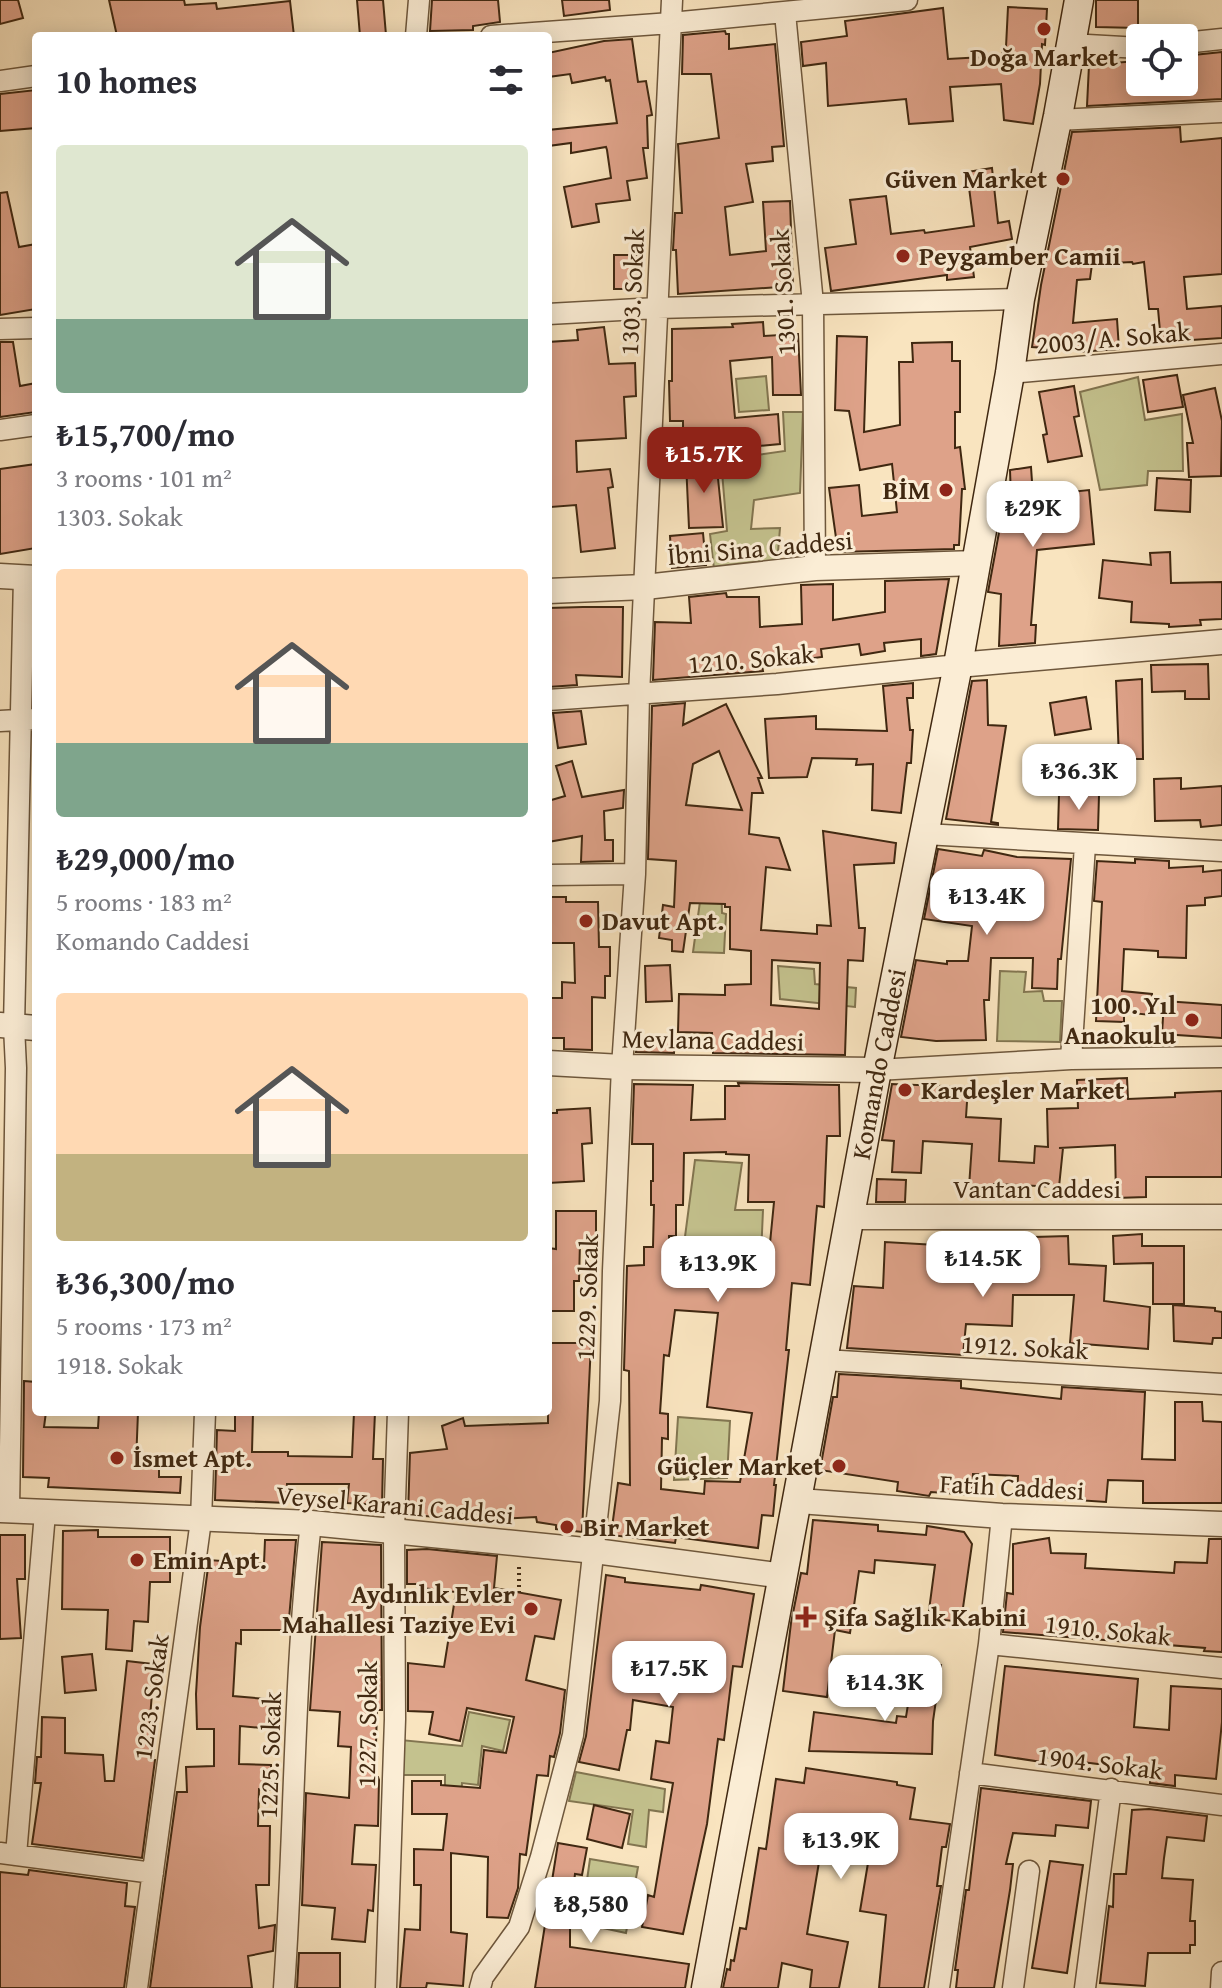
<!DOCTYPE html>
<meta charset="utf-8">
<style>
body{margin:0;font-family:"Gentium Book Plus",serif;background:#f7f7f7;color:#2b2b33;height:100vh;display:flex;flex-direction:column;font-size:30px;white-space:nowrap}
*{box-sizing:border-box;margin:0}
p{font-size:26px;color:#7c7c81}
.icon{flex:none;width:44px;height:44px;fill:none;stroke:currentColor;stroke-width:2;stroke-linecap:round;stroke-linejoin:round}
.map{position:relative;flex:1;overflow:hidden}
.panel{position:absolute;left:32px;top:32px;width:520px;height:1384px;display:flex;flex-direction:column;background:#fff;border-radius:8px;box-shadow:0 4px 20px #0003}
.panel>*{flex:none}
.fabs{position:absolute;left:1126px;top:24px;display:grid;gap:16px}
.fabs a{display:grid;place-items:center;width:72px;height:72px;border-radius:8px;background:#fff;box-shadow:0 4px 20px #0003;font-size:40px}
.price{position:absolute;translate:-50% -68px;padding:0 18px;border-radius:16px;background:#fff;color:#222;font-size:26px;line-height:52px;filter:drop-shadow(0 2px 4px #0008)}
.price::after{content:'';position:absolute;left:50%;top:48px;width:24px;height:18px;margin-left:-12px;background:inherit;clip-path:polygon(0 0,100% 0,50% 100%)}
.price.active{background:#8f2418;color:#fff}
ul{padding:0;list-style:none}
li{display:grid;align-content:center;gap:16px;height:424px;padding:0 24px}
li span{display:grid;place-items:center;height:248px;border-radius:8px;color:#555}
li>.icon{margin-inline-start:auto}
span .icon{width:144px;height:144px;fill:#fffc;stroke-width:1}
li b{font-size:34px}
h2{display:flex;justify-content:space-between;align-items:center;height:96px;padding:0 24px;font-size:34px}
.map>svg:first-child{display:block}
.green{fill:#c4c28e;stroke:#827550;stroke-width:2}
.building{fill:#dea289;stroke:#402811;stroke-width:2;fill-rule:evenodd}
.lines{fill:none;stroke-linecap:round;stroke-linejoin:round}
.minor-casing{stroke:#6e573c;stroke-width:23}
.tertiary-casing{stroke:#6e573c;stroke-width:27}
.secondary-casing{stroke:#402811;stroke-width:31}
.path{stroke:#402811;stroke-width:4;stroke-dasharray:2 4;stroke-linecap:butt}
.minor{stroke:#fbedd5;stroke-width:20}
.tertiary{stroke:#fbedd5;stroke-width:24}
.secondary{stroke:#fbedd5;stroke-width:28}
.poi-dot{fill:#8f2418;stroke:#fbedd5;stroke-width:3}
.labels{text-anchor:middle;stroke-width:6;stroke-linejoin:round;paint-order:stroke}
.poi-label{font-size:26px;font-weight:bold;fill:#402811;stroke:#fbedd5;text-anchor:start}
.street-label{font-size:26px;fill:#402811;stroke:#fbedd5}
</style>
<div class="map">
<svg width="1222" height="1988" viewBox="0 0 1222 1988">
<rect width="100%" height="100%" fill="#f9e4bf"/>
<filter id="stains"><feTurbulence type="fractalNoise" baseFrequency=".0025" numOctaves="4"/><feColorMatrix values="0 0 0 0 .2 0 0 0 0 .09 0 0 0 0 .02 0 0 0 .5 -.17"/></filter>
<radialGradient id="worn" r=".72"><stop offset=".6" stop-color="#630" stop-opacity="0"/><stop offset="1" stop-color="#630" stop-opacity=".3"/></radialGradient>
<path class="green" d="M766,376L769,410L739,412L736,379Z
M1138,377L1145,420L1182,414L1183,471H1148L1147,485L1100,490L1080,392Z
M783,412H803L800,493L754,500L751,529L780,528L777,564L714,569L710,534L727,531L721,460L785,451Z
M721,878L722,913L726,914L724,953L693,952L703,880Z
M778,966L814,969L815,984L856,988L855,1007L780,999Z
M1000,971L1026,972L1024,992L1042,991L1044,1001H1062L1060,1042L997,1041Z
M695,1160L742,1163L735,1210H763L760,1278L680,1275Z
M678,1417L730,1421L727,1478L674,1480Z
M469,1712L510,1720L503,1751L482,1746L478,1785L462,1783L461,1800L445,1799V1775H402L401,1740L462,1746Z
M576,1772L665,1789L663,1812L649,1810L646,1847L628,1844L633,1810L569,1801Z
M590,1859L638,1867L626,1933L575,1922L580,1880H587Z"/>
<path class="building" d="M0,0H18L23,18L0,24Z
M109,0H184L185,5L216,3L217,9L290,1L294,36H117Z
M357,0H383L386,35L360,36Z
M432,0H498L500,22L473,26V30L430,31Z
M562,0H609L610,10L564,16Z
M1096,0H1138V28L1096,27Z
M1008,7L1047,9L1045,45L1042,44L1040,84L1033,124L1004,120L1001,84L950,87L953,121L909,124L906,99L828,106L826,63L803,66L801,42L847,36L845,21L943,8L948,59L1002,56L1003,47H1006Z
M725,31L726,34H729V49L775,44L784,146L772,147L773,161L746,164L753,202L725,207L730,255L766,251L763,202L790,201L793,286L678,294L676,250H673L675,213H682L678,144L719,138L711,74H682L683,35Z
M632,39L638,82L646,81L652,115L647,116L648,148H643L647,178L627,181L630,200L596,204L599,222L572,227L564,187L611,178L607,150L606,147L571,153V143L548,146V130L617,123L610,80L606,81L605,77L572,83L570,74L548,77V53L604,41Z
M1222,52V99L1087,106L1089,65L1137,61L1140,82H1184V56Z
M36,90V128L0,131V94Z
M1180,127L1181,142L1222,138V274L1184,277L1187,309L1222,306V338L1161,342L1158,309H1149L1144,262L1133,264L1132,262L1092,264L1090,279L1077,280L1073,323L1117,319L1119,349L1078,352V350L1032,347L1041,285L1072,132Z
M992,168L998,223L1009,221L1012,239L970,247L974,277L947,280V275L831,291L825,248L856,244L850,200L886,196L891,234L924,230L925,233L974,226L967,172Z
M7,192L19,247L36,244V309L0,315V193Z
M614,255H640L639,289H614Z
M763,322L764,336L798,334L801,395H773L772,357L730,361L735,418L778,414L780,444L725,449V457H703L701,435H683V421H670L669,381H672V329L733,327L732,324Z
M604,327L609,364L635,363L636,396L624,397L626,438L576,441L577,472L610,469L613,487L608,488L615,548L581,552L576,505L551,507L548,481V342L578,340L577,330Z
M837,336L867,337L864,432L900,425L899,362H913L912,343L952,342V361H960V412H955V448L960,447L965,489H962L959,545H954V549L838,552L829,488L859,485L862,516L897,512L892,464L860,470L849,411L835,410Z
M0,342H13L20,386L36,383V412L0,417Z
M1177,375L1183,407L1148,412L1143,380Z
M1074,386L1079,416L1074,417L1082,456L1048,462L1043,435L1047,434L1039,392Z
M1215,388L1222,421L1221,476L1189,477L1187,443H1193L1183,395Z
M716,459L723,527L689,528L686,462Z
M36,464V548L0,554V469Z
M1031,467L1033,496L1089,490L1094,544L1037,550L1031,625H1036L1035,643L999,646L1001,594L988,592L1000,527L1012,528L1010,470Z
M1157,478L1191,480L1190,512L1155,510Z
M703,533L706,565L672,568L670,536Z
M1170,552L1171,583L1222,582V619L1200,620L1201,625L1169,627V624L1131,622L1132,602L1099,598L1103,560L1151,565L1150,553Z
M949,579L936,654L921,656V639L884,643L885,651L861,655L859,644L821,649L822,657L799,660V663L762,666L763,671L653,680L655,622L691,623L689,597L726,593L727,597H759L760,627L802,624L801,585L833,584V620L885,612V581Z
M583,607H623L622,677L576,675L577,685L548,687V608Z
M1208,664L1209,699H1185V691L1152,692L1151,665Z
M1142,679L1143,759H1119L1116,681Z
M987,680L988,725L1006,726L991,822L998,823V825L946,819L972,681Z
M913,683V698H907L910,730H913L911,763H907L901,813L872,810L873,764L856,765L857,759L812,758L807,777L769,778L765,719L816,716V729L887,731L883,686Z
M1086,697L1091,729L1055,735L1050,703Z
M685,703L683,725L726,704L762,778H758L763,793H752L749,834L779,838L790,870L766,867L761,930L817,934V925L831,926L823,831L896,843L894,863L854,865L859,928H865L863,961L848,960L845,1055L713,1053L712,1033L678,1032L679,994L725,995V985L751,984V951L730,949V907H725V904L690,903L683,952L672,951V940L659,938L663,905L674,907L676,861L648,859L652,706ZM719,751L742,810L686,805L693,764ZM772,960L820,963L819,1009L771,1005Z
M581,711L586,744L558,748L553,713Z
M572,761L582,797L624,790L623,808L604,811L605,840H613V861L581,862L582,836L548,842V801L565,796L556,766Z
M1181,778V789L1222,786V825L1201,827L1200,820L1155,821L1154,779Z
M1059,795H1099L1098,830L1058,829Z
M938,849L982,856L984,850L1017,857L1071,859L1061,959H1058L1057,989L1032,988L1033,958H991L989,1000H984L986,1040L936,1041L901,1037L916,960L947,964V961H968L972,926L924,919Z
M1135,859L1169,861V868L1203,866V872L1222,870V896L1205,898V905L1187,906L1186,958L1158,957V951L1124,949L1122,991L1152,994L1150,1015L1124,1012V1022L1096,1021L1102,902L1094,901L1097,861L1135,863Z
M548,897H566V902H598L599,947H610V976H605V998L592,997V1050L564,1049V1038H548V998H562V982L575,983L574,943H548Z
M670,965L672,1001L646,1002L645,966Z
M1164,1001L1222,1005V1038L1162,1034Z
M638,1039L675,1040L674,1053L636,1052Z
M1127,1078L1128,1099L1175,1097V1093L1222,1091V1177H1146V1197L1116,1198L1115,1145L1059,1148H1063L1059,1187L994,1184V1189L969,1187L972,1144L923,1141L921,1173L892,1172L894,1141L882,1140L892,1084L968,1087L966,1117L1001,1119L999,1161L1034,1163L1035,1146L1048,1147L1047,1109L1078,1108L1077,1080Z
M738,1083L839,1085L840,1136H827L824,1207L817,1206L810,1285L792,1283L786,1350H789L774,1485H776L773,1516L762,1515L758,1548L676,1537L675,1543L611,1535L618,1483L630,1485L629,1371L624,1370L627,1266L644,1265V1247H653L654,1205H651V1181H653V1144H632L634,1084L693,1085L691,1120L725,1119V1086H739ZM726,1152V1154L749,1155L748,1202H774L766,1284L721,1280L720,1285L669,1281V1236H676V1205H683L684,1153ZM675,1310L718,1313L707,1407L752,1413L740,1482L705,1481L704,1494L661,1489L662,1438L668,1439V1414L660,1413L664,1355L669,1356Z
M590,1108L592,1143L582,1144L584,1181L548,1183V1113H557V1110Z
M877,1179L906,1180L905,1202H876Z
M556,1211H596V1242H580L579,1281H574V1311H548V1248L556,1249Z
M1142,1234V1246H1184V1304H1153V1263L1114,1264L1113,1236Z
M1068,1236L1069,1264L1106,1266L1104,1301L1150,1307L1148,1349L1070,1343L1074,1295H1013L1012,1326L966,1324L963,1355L847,1348L854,1286L883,1288L885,1242L954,1246V1255L1035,1260L1034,1237Z
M1173,1305L1215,1308V1311L1222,1312V1338H1213L1212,1344L1174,1341Z
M548,1343H591L582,1532L556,1529V1525L537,1522L536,1517L496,1519V1514L455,1513L456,1518L408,1515L410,1453L447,1449L442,1426L463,1418L465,1426L548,1423Z
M839,1374L961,1381V1388L1061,1399L1062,1387L1145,1392L1142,1459L1175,1460V1402H1202L1203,1421L1222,1422V1503H1143V1481L1108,1480L1106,1502L1017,1496L1018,1476L973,1474L972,1495L931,1492L929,1496L897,1491L898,1482L820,1470L833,1397H837Z
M24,1381L36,1382V1412H46L44,1427L98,1428L99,1412H138L136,1463H159V1477H181L180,1493L48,1487L49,1478L23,1477Z
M235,1412H253L252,1452H288V1456L352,1457L354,1412H375L373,1459H383L382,1505L347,1503L349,1484H287V1503L215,1500L217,1430L235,1431Z
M813,1520L878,1525V1531L926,1535L927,1526L964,1532L972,1544L961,1622L928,1618L935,1565L875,1560L874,1573L859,1571L850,1633L835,1630L827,1697L783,1691L791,1623L801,1573L807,1574Z
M98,1530V1537H170V1582H150L148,1622L134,1621L132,1651L106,1649L108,1610L62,1609L63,1531Z
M0,1535H25V1579H17L21,1638L0,1639Z
M1049,1538L1051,1553L1086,1554L1085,1568L1174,1573L1175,1562L1207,1563L1209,1539H1222V1652L1204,1651L1205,1648L1003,1632L1007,1593L1013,1594V1544Z
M265,1540H296L288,1630H241V1644L236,1643L233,1696L277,1700L274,1729L240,1726L239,1764L271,1765V1790L259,1789L258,1826H270L269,1885H256L259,1928L275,1925L273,1951L248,1956L252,1988H150L177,1792H187L186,1767L214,1766V1729H197L196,1694L200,1627L209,1560L264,1564Z
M322,1542L381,1545L382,1710H377L375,1777H378L379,1780L378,1826L355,1825L352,1864L376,1865L373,1911L368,1910L365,1942L332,1939L335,1908L302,1905L306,1793L349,1798L351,1747L338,1746L340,1712L310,1710Z
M427,1549L497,1556L494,1588L561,1600L554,1639L535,1636L526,1680L565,1690L560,1733L554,1757L550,1756L548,1776L537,1775L526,1855L520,1854L518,1888L508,1918L487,1917L488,1857L451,1853V1932L467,1934L463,1986L427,1983L426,1988H400L405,1929L420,1930L421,1885H414V1849L443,1850L447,1814H412V1781H441V1785L480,1788L484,1750L506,1753L514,1717L467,1708L460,1741L429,1734L433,1712L408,1711V1663L444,1667L456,1592L422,1588V1584H407V1550Z
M606,1575L625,1578V1582L700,1590L701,1585L754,1594L742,1667L733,1666L724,1740L718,1739L707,1824L683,1934L642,1927L648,1895L654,1897L673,1783L651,1779L656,1741L669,1743L673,1707L633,1700L630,1730H627L619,1770L579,1762L586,1736Z
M92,1654L96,1690L65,1693L62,1657Z
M127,1661L161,1665L158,1693H152L149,1731H155L153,1760H155L142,1858L32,1844L41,1783H35L37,1757H41L42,1717L65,1718V1753L103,1755L105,1781H114Z
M915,1661L941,1665L933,1721L932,1754L809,1751L814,1712L896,1723L897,1716L906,1717Z
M1005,1666L1138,1679L1134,1727L1169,1730L1171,1686L1222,1689V1722L1216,1779L1175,1775V1786L1150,1783L1151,1766L1114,1763V1766L1043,1757L1042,1762L995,1755Z
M806,1768L897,1782V1785L915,1788L910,1819L950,1824L946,1847H942L937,1886H941L924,1988H879L886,1915L860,1911L869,1857L821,1850L807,1934L848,1942L839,1988H810L812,1970L782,1963L778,1988H723L727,1969L730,1970L731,1960L734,1961L740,1928L746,1929L759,1848L766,1849L776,1779L804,1783Z
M981,1788L1091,1801L1088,1828L1056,1825L1055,1836L1013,1833L1006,1864H1013L1010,1890L994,1988H956L958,1970H955L966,1890H969Z
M594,1805L630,1814L622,1848L587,1839Z
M1149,1809L1207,1816L1204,1841L1167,1837L1164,1858L1162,1878L1193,1880L1190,1921H1195V1945H1190V1953H1148L1145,1986L1100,1983L1109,1906L1113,1907L1114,1874H1126L1132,1810Z
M558,1843L587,1848L582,1875L575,1874L570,1913V1947L689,1964L685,1988H535Z
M1050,1861L1083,1865L1067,1973L1032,1968Z
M29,1870L127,1883L125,1906L135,1907L124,1988H0V1872L28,1875Z
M299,1953H340V1988H297Z"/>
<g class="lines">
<defs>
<path id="minor" d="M785,13L813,304L815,568
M416,36L419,0
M491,36L671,23L907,0
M1184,43L1222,39
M1070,44L1140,48
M0,81L36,76
M1057,120L1222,112
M548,314L657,308L1020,299
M0,329L36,328
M1010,373L1222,354
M0,430L36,425
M548,700L777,684L958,665
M0,721L36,719
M925,834L1222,851
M548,875L635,874
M1071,1059L1085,845
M877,1070L1071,1059L1222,1057
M824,1360L1222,1384
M9,1510L16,1068L14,1026L24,577
M989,1644L1222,1668
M970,1773L1222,1805
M0,1853L153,1873
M16,1855L45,1513
M137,1988L201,1520L205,1412
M284,1988C295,1833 293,1678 311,1523
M386,1988L395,1719L394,1530L398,1412
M480,1988L483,1977L519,1927L541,1857L573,1735L610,1401L613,1271L622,1067L635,874L639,695L672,0
M939,1988L989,1644L1002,1516
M1013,1988L1029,1871
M1085,1988L1111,1789
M1221,1988L1222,1972"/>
<path id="tertiary" d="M0,576L36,578
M548,591L645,587L815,568L977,563
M958,665L1222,642
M0,1025L36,1028
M548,1063L622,1067L877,1070
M852,1217H1222
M799,1501L1002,1516L1222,1524
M0,1510L311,1523L595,1551L784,1576"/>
<g id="secondary">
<path id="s1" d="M706,1988L877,1070L958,665L1010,373L1020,299L1058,116L1079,0"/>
</g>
</defs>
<use href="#minor" class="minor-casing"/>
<use href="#tertiary" class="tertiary-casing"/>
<use href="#secondary" class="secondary-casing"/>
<path class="path" d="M519,1593V1566"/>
<use href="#minor" class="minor"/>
<use href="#tertiary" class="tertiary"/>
<use href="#secondary" class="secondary"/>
</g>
<g class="poi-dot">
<circle cx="1044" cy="29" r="8"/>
<circle cx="1063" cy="179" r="8"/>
<circle cx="903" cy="256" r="8"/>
<circle cx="946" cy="490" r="8"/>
<circle cx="586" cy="921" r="8"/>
<circle cx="1192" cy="1020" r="8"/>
<circle cx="905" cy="1090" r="8"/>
<circle cx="117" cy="1458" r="8"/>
<circle cx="839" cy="1466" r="8"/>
<circle cx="567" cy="1527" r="8"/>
<circle cx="137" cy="1560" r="8"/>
<circle cx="531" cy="1609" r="8"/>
<path d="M802 1605h8v8h8v8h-8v8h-8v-8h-8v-8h8z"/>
</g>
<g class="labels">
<g class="poi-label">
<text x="1044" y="66" text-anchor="middle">Doğa Market</text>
<text x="1047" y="188" text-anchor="end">Güven Market</text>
<text x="919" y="265">Peygamber Camii</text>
<text x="930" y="499" text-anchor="end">BİM</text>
<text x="602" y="930">Davut Apt.</text>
<text x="1176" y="1014" text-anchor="end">100. Yıl<tspan x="1176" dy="30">Anaokulu</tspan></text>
<text x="921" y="1099">Kardeşler Market</text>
<text x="133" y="1467">İsmet Apt.</text>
<text x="823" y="1475" text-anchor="end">Güçler Market</text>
<text x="583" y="1536">Bir Market</text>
<text x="153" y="1569">Emin Apt.</text>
<text x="515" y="1603" text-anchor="end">Aydınlık Evler<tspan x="515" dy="30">Mahallesi Taziye Evi</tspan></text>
<text x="824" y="1626">Şifa Sağlık Kabini</text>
</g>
<g class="street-label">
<text transform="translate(632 292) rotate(-87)" y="9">1303. Sokak</text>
<text transform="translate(783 292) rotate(-93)" y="9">1301. Sokak</text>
<text transform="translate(1113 338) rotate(-5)" y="9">2003/A. Sokak</text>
<text transform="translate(760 548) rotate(-5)" y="9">İbni Sina Caddesi</text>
<text transform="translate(751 659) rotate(-5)" y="9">1210. Sokak</text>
<text transform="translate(713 1040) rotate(1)" y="9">Mevlana Caddesi</text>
<text dy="9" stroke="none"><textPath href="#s1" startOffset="940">Komando Caddesi</textPath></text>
<text x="1037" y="1198">Vantan Caddesi</text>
<text transform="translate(587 1297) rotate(-88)" y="9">1229. Sokak</text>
<text transform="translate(1025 1347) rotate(3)" y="9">1912. Sokak</text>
<text transform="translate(1012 1487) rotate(3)" y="9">Fatih Caddesi</text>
<text transform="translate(395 1505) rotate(5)" y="9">Veysel Karani Caddesi</text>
<text transform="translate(1108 1630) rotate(6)" y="9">1910. Sokak</text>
<text transform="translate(151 1697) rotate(-82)" y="9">1223. Sokak</text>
<text transform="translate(367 1724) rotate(-89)" y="9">1227. Sokak</text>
<text transform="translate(270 1755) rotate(-88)" y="9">1225. Sokak</text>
<text transform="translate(1100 1763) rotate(7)" y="9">1904. Sokak</text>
</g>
</g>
<rect width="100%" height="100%" filter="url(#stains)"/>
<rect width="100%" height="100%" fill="url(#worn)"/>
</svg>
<div class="fabs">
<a><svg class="icon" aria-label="locate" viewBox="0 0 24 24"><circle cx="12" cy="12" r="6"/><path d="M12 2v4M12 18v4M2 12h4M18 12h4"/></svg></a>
</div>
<b class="price active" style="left:704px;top:495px">₺15.7K</b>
<b class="price" style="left:1033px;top:549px">₺29K</b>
<b class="price" style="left:1079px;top:812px">₺36.3K</b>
<b class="price" style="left:987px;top:937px">₺13.4K</b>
<b class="price" style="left:983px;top:1299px">₺14.5K</b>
<b class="price" style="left:718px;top:1304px">₺13.9K</b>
<b class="price" style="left:669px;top:1709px">₺17.5K</b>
<b class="price" style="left:885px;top:1723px">₺14.3K</b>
<b class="price" style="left:841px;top:1881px">₺13.9K</b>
<b class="price" style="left:591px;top:1945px">₺8,580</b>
<section class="panel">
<h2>10 homes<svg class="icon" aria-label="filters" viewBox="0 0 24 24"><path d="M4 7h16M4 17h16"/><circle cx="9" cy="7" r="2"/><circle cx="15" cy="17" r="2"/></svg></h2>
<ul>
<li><span style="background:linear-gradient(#dfe7d0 70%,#7fa58c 0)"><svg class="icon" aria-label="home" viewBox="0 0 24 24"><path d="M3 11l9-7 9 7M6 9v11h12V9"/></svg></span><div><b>₺15,700/mo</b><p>3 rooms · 101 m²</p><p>1303. Sokak</p></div></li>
<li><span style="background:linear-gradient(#ffd9b3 70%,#7fa58c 0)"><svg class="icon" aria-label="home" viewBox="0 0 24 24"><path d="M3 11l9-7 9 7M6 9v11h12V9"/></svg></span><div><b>₺29,000/mo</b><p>5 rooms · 183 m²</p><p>Komando Caddesi</p></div></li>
<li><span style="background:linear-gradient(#ffd9b3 65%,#c2b280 0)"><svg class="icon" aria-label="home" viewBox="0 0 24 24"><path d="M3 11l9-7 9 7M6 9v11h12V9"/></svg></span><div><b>₺36,300/mo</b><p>5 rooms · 173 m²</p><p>1918. Sokak</p></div></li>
</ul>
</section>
</div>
